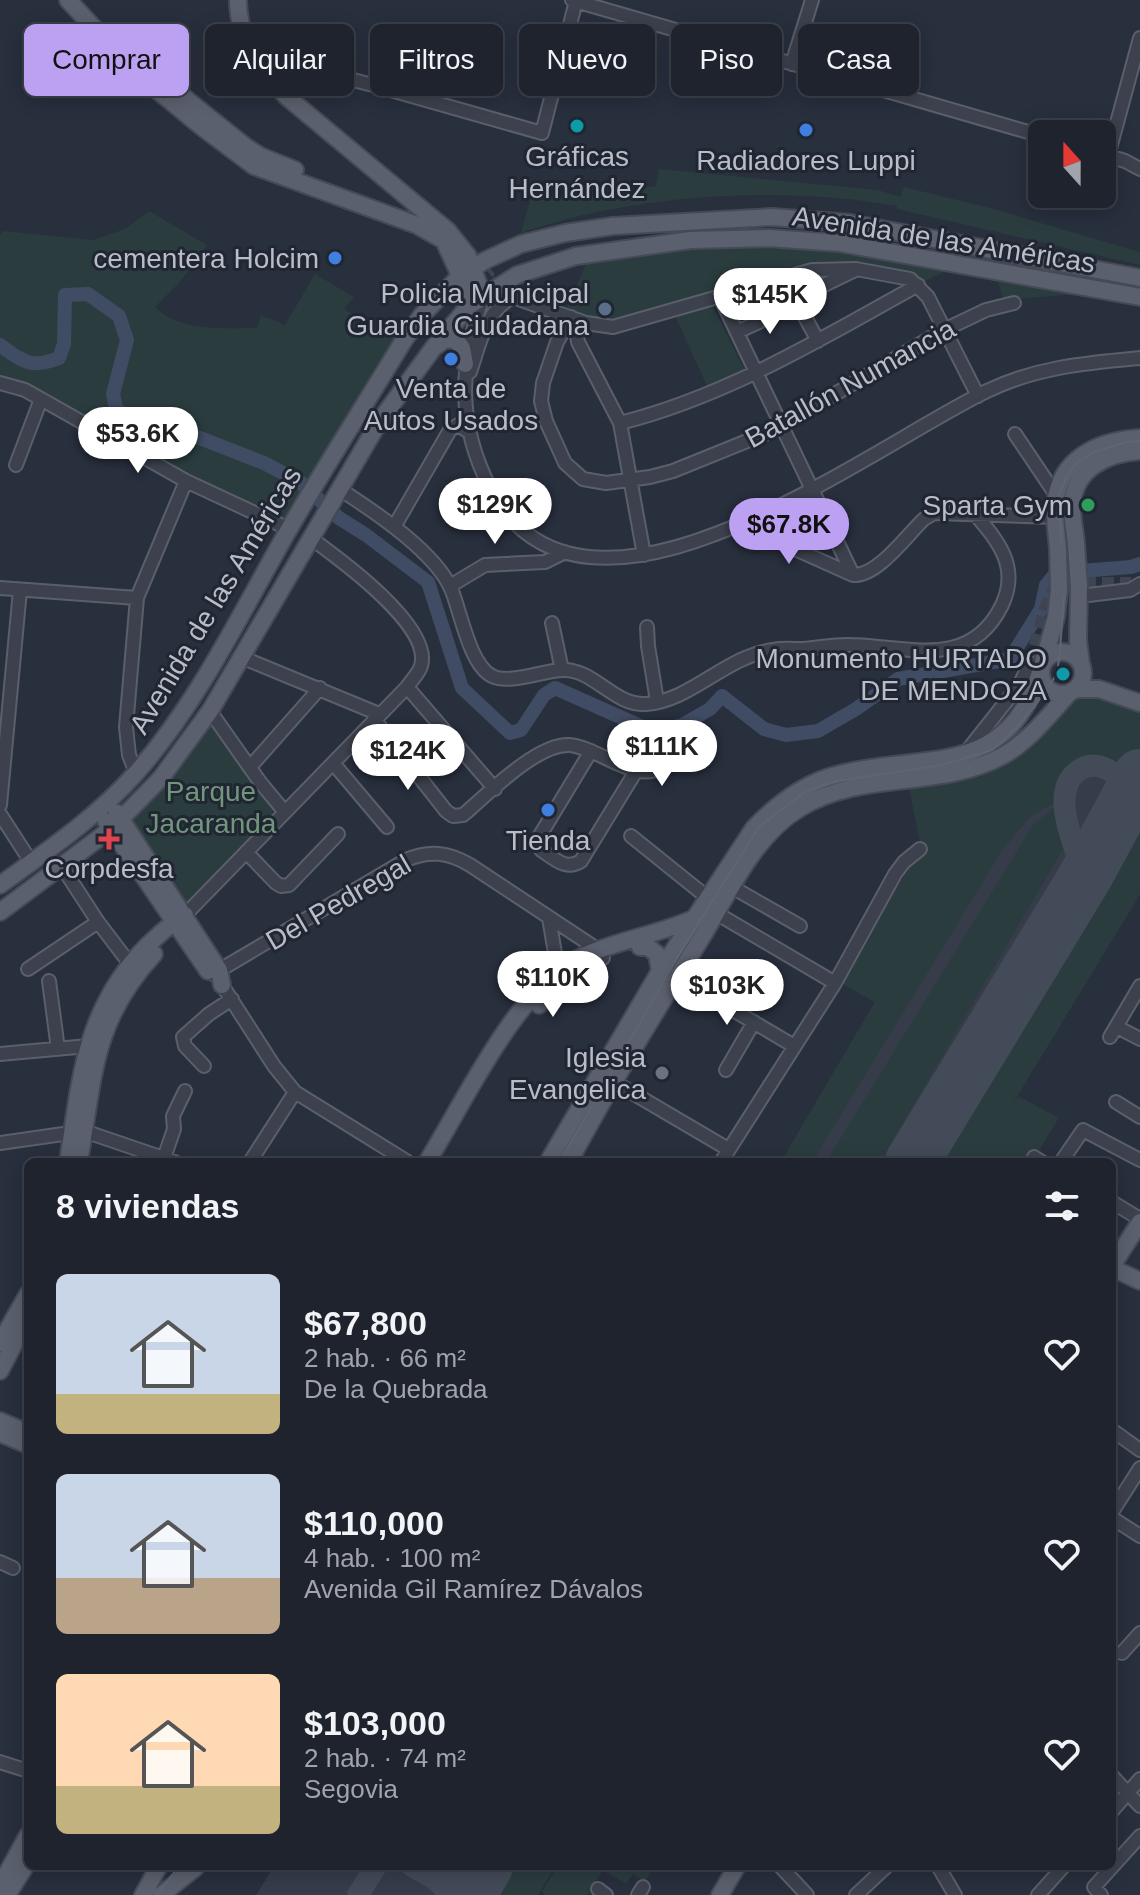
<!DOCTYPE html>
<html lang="es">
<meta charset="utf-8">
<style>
body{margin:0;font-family:Arial,sans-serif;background:#262b36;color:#f1f3f6;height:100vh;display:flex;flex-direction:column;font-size:30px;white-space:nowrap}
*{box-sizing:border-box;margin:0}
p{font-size:26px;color:#a1a4aa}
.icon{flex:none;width:44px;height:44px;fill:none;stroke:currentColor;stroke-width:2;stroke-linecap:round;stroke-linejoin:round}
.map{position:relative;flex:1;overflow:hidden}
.sheet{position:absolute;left:24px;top:1158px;width:1092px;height:712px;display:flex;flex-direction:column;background:#1e232e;border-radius:12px;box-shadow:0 4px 20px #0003,0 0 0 2px #3c404a}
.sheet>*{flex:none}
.top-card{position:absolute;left:24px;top:24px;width:1092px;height:72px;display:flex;gap:16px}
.needle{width:52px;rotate:339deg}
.buttons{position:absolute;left:1028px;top:120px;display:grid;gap:16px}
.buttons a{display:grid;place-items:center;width:88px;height:88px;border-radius:12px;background:#1e232e;box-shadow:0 4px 20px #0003,0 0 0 2px #3c404a;font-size:40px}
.price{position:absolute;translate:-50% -68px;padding:0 18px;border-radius:28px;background:#fff;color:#222;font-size:26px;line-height:52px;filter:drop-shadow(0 2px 4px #0008)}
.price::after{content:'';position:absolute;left:50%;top:48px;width:24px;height:18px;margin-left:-12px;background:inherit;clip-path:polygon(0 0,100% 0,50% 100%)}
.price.on{background:#bca0f2;color:#111}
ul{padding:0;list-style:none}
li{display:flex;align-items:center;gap:24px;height:200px;padding:0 32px}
li span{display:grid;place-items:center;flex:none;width:224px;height:160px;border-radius:12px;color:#555}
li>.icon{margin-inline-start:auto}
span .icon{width:96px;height:96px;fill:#fffc;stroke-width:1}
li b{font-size:34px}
h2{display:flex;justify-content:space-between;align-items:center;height:96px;padding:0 32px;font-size:34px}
.tag{padding:0 28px;border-radius:12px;background:#1e232e;box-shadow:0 4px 20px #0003,0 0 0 2px #3c404a;font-size:28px;line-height:72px}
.tag.on{background:#bca0f2;color:#111}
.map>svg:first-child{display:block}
.airport{fill:#363c4a}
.green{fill:#2b3c3f}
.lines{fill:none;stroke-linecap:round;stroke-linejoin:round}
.river{stroke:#404c64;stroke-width:14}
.taxiway{stroke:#434a58;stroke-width:22}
.runway{stroke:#434a58;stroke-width:54}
.minor-tunnel{stroke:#3e4452;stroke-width:12;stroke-dasharray:12 6;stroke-linecap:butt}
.major-tunnel{stroke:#3e4452;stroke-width:16;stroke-dasharray:16 8;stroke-linecap:butt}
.minor-casing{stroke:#5a5f6b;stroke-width:16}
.major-casing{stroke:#454a57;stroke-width:20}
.minor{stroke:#3c414d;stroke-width:12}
.major{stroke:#5a606d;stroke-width:16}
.tram{stroke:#5e6574;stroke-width:2}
.major-bridge-casing{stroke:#454a57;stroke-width:20;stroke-linecap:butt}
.major-bridge{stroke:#5a606d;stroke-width:16}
.culture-dot{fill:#0f9aa8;stroke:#212633;stroke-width:3}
.shop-dot{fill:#3f7fe0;stroke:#212633;stroke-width:3}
.service-dot{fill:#5c6f8a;stroke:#212633;stroke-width:3}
.leisure-dot{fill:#2e9e5b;stroke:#212633;stroke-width:3}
.health-dot{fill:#e0444e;stroke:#212633;stroke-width:3}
.worship-dot{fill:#6b7280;stroke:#212633;stroke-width:3}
.labels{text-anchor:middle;stroke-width:6;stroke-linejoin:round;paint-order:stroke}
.poi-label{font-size:28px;fill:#b8bdc8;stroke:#212633}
.street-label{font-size:28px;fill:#b8bdc8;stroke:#212633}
.park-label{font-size:28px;fill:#72967d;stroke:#212633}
</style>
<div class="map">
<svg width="1140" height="1895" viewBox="0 0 1140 1895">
<rect width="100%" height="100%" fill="#282f3d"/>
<path class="airport" d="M1140,715V894L977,1162H781L875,1002L838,981L859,944L922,850L910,792Z
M274,1866H555L538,1895H256Z"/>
<path class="green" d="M659,169L878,190L900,197L904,187L990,208L1140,252V265L897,209V206C781,185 633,194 521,233L531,197L606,195L656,186Z
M149,211L207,245L180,282L155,307C179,332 225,328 257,328L261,315L285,325L315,274L354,297L344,309L395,338L284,520L196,484L0,380V234L4,231L93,240L125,229Z
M769,241L954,267L921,283C898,264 838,260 809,262L615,321L597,318L567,308L586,264L693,244Z
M995,273L1104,292L1004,300Z
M710,306L713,307L745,371L707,386L676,318L677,316Z
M1087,692L1140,705V770L1122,758L1117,764L1103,761L1079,769L1067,779L1058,801L1031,816L1003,849L812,1162H781L875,1002L838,981L922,850L908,783L971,771L1076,696Z
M212,724L275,810L187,906L130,821L167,785Z
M1059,807L1062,810L1069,839L880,1162H826L1033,825L1054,808Z
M1140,833V894L1006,1114L1018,1096L1059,1118L1032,1162H941Z
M515,1866H555L538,1895H497Z
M557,1866H655L645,1881L633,1874L626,1884L603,1870L587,1895H546L542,1892Z"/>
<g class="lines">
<path class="river" d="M0,345C23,362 31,369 59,358L64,344L65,295L88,294L119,316L127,340L113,394L116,408L130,420L164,424L264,463L300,482L339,518L366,535L428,582L462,688L510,733L521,730L544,695L555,688L654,732L682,725L710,709L722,696L764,729L786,735L818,731L856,709L898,679L1010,659L1041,609L1046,585L1057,572
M1068,572L1131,567L1140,564"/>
<path class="taxiway" d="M1085,877C1076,849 1048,792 1078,771C1099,756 1117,776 1133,788
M412,1866L435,1879L443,1887
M435,1879C454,1885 471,1881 485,1866
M358,1895L376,1866"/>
<path class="runway" d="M912,1162L1085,877L1140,776
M469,1895L486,1866"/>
<path class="minor-tunnel" d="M1030,663L1045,608L1054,590L1064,586L1088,583H1131"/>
<path class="major-tunnel" d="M449,300L490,268
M456,308L495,278"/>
<defs>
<path id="minor" d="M572,0L1042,136
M252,55L373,85L542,133L576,1
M792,64L812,0
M1102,154L1125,161L1140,169
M1108,156L1140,38
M483,296C460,365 456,421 490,488C584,670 873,445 987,391C1037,367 1086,363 1140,358
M720,297L853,575
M795,299L853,271
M571,317L557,342L543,383L541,401L546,421L565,463L583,479L606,483L650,477L673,471L772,431L944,330L986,310L1014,303
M575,319L578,342L620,423L644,555
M737,332L759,322L763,317L759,303L788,291L792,293L818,341
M470,372C480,344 484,312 513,297L586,323L613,327L812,270L856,269L910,279L928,297L978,396
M0,383L25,390L186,481L289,529
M620,423C727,396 823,338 918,285
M1015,434L1056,495
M16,465L41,399
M341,490C375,512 437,553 452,591C461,614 470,665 492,676C509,685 544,670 563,670C594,669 614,706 646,704C691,701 726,656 773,650C782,648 793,649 803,649C819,648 835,644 851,645C907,646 970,671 1002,605C1020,567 998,541 975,514
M739,524L853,575C877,577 907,535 924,519L934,513L1056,517
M394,527L450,430L458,425L469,432
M450,586L485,565L545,562L565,552
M0,588L137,598
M1080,596L1130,590L1140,584
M552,623L562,670
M647,627L648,646L657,701
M241,657L379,714
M407,687L495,789
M210,711L260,782L284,811
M374,719L446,811L453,816L463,815C488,794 536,744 569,745C601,747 644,793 670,759
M591,751L539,837L541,850C555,859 566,871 581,861L636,771
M967,751L1020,684L1030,663
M333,763L387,827
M250,767L320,688
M136,773L129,755L126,727L137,598L186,481
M0,805L20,590
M0,814L31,862
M631,836L708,898
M246,852L276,883L281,886L289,885L338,834
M61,865L98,922L130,964
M732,887L800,926
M716,913L835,983
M185,915L407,687C411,681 419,673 421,666C433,627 341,560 312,539
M549,918L556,959L550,977
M28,969L98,922
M213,974L406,860C429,850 448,852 470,865L591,945L603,958
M677,977L794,1046
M49,981L58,1049
M222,985L274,1066L295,1092L408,1162
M1117,1027L1140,1039
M1110,1037L1140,986
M0,1054L88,1046
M204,1066L185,1046L183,1037L209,1014L232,999
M726,1070L754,1022
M614,1082L728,1149
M1116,1102L1140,1117
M0,1143L84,1131L175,1162
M1034,1157L1042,1162
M164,1158L174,1129L173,1116L185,1091
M250,1162L295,1092
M721,1162L835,983L895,874L904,862L920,849
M1061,1162L1083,1130L1140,1160
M1112,1202L1140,1219
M1112,1430L1140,1450
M1112,1512L1140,1468
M1112,1518L1140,1536
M0,1562L13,1568
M1122,1653L1140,1633
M0,1762L28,1771
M1112,1776L1140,1806
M1112,1811L1140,1779
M780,1866L807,1895
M938,1866L955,1895
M598,1889L606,1895
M638,1895L643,1887
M856,1895L887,1866
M1038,1895L1064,1866
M1101,1895L1094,1887L1140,1836"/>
<path id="major" d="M68,0L134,71L202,127L254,166L417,225L445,241
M238,0C238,40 261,69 287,97L448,231L468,256L483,296
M145,66L246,147L260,156L295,170
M441,234L457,269L469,306
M436,346L444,340L455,339L462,348L465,364
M1076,544C1075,532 1072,518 1072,506C1074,468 1108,453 1140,451
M1058,550C1057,532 1052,510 1057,493C1066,454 1104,440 1140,438
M1079,587L1078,640L1081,664
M1041 673a21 21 0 1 1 42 0a21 21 0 1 1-42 0Z
M1043,663L1056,617L1059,590
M1075,689H1099L1140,703
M117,813L219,970L222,985
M106,821L208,971
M0,885C47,851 97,817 136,773C196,705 237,621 281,543C320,474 363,408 404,340L422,315L459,277L486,260L521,244L565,233L613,226L772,217L850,223L1140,278
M0,912L111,829L161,778L210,711L379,422L434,347L469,306L517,275L576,256L691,240L769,238L839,243L1140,297
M640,947H648L657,954L660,971
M539,1005L562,982L578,971
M68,1162C80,1080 85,1008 147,946C159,935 170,923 185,915
M79,1162C94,1077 92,1021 154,954
M427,1162C464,1103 516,989 579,958C616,940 658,935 695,918
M548,1162L660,971L754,828C775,806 799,787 829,777C917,750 1008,784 1041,669
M569,1162C610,1085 656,1011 702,937C729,893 754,835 800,808C862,770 941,790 1004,755C1030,740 1050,714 1070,692
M1112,1266L1140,1222
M1112,1268L1140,1281
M0,1343L28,1294
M0,1371L28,1317
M0,1421L28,1433
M0,1433L28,1445
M0,1886L28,1835
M7,1895L28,1862
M143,1895L159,1866
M161,1895L195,1868
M720,1895L737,1866"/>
</defs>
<use href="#minor" class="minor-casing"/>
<use href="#major" class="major-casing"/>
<use href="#minor" class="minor"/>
<use href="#major" class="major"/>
<path class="tram" d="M559,1162L686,943L759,827L803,793L831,782L942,765L992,750L1016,728L1034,707L1057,674L1060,651L1064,592L1059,496L1066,478L1076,463L1094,452L1126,442L1140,441
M157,1895L179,1866"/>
<defs>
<path id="major-bridge" d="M1076,544L1079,587
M1058,550L1059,590"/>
</defs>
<use href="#major-bridge" class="major-bridge-casing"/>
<use href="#major-bridge" class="major-bridge"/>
</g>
<g class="culture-dot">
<circle cx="577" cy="126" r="8"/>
<circle cx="1063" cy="674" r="8"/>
</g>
<g class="shop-dot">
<circle cx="806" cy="130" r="8"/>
<circle cx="335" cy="258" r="8"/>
<circle cx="451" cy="359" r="8"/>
<circle cx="548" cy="810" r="8"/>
</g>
<circle class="service-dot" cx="605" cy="309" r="8"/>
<circle class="leisure-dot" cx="1088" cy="505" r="8"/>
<path class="health-dot" d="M105 827h8v8h8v8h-8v8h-8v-8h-8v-8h8z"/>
<circle class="worship-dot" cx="662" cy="1073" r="8"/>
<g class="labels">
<g class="poi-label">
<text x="577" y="166">Gráficas<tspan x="577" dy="32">Hernández</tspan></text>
<text x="806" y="170">Radiadores Luppi</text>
<text x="319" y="268" text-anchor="end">cementera Holcim</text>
<text x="589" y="303" text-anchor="end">Policia Municipal<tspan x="589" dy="32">Guardia Ciudadana</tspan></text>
<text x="451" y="398">Venta de<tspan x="451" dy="32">Autos Usados</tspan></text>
<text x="1072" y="515" text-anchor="end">Sparta Gym</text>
<text x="1047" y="668" text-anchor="end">Monumento HURTADO<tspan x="1047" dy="32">DE MENDOZA</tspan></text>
<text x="548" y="850">Tienda</text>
<text x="109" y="878">Corpdesfa</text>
<text x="646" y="1067" text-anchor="end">Iglesia<tspan x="646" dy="32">Evangelica</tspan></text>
</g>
<g class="street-label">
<text transform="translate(944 239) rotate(9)" y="10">Avenida de las Américas</text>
<text transform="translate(850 383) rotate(-29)" y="10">Batallón Numancia</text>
<text transform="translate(215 600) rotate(-59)" y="10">Avenida de las Américas</text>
<text transform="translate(338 902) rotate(-30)" y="10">Del Pedregal</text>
</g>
<g class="park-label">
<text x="211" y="801">Parque<tspan x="211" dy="32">Jacaranda</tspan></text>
</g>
</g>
</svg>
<div class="buttons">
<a><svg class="needle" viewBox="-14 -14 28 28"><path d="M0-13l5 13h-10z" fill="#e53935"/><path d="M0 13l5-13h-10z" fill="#a1a4aa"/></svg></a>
</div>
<b class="price" style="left:770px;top:336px">$145K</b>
<b class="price" style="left:138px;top:475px">$53.6K</b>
<b class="price" style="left:495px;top:546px">$129K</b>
<b class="price on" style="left:789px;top:566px">$67.8K</b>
<b class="price" style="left:662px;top:788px">$111K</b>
<b class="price" style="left:408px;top:792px">$124K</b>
<b class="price" style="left:553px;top:1019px">$110K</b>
<b class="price" style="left:727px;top:1027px">$103K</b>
<div class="top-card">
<a class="tag on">Comprar</a>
<a class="tag">Alquilar</a>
<a class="tag">Filtros</a>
<a class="tag">Nuevo</a>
<a class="tag">Piso</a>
<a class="tag">Casa</a>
</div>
<section class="sheet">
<h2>8 viviendas<svg class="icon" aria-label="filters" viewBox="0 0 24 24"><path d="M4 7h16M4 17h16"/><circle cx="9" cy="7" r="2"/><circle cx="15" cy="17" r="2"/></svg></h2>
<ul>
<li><span style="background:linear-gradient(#c9d6e8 75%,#c2b280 0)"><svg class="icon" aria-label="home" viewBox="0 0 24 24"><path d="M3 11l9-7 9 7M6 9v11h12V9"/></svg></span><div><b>$67,800</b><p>2 hab. · 66 m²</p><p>De la Quebrada</p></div><svg class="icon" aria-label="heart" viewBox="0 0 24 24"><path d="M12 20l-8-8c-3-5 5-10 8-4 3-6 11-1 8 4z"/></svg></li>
<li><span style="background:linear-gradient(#c9d6e8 65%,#b9a48a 0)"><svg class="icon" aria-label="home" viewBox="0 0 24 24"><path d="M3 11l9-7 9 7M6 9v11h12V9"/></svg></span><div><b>$110,000</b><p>4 hab. · 100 m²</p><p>Avenida Gil Ramírez Dávalos</p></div><svg class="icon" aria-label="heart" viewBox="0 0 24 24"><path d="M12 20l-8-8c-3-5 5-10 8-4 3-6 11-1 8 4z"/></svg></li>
<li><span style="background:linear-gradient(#ffd9b3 70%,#c2b280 0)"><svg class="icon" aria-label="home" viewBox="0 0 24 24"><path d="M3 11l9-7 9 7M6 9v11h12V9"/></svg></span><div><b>$103,000</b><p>2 hab. · 74 m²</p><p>Segovia</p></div><svg class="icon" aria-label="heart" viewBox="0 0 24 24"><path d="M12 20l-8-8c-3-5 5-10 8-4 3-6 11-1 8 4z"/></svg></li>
</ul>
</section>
</div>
